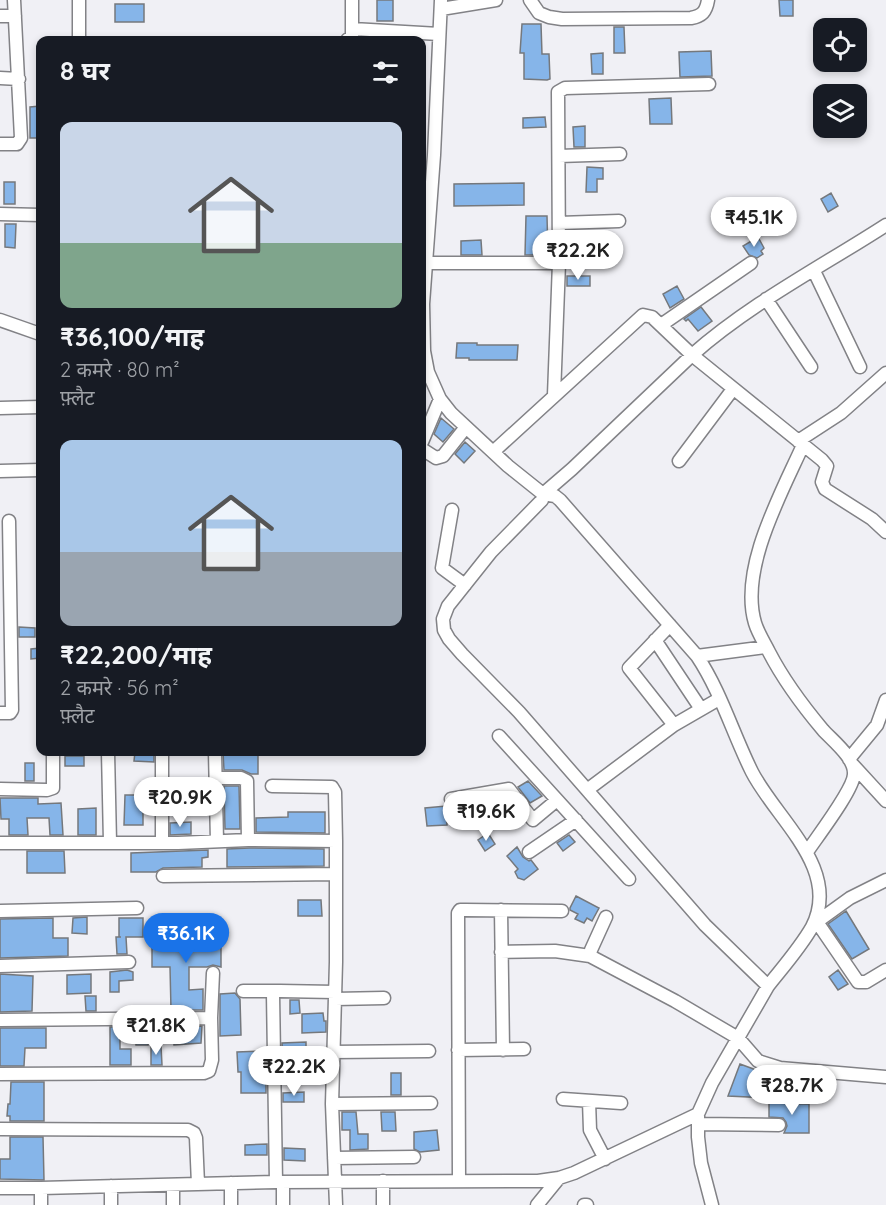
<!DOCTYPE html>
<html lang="hi">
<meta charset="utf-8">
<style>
body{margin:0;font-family:Quicksand,"Noto Sans Devanagari",sans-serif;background:#242831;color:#f1f3f6;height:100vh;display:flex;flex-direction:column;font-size:22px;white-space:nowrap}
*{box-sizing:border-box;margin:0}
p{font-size:20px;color:#9ea1a6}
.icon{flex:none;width:33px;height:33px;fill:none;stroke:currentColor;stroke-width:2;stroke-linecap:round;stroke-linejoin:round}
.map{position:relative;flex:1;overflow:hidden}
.panel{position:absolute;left:36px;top:36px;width:390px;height:720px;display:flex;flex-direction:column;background:#171b24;border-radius:12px;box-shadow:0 3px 9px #0003}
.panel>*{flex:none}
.fabs{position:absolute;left:813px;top:18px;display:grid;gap:12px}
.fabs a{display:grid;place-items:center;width:54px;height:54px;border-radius:12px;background:#171b24;box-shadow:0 3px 9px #0003;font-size:30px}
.price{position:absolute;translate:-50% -51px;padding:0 14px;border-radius:21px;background:#fff;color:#222;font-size:20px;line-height:39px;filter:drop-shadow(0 2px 3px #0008)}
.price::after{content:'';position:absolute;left:50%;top:36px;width:18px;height:14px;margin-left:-9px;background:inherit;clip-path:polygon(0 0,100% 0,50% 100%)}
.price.selected{background:#1a73e8;color:#fff}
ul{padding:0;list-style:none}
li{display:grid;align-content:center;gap:12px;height:318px;padding:0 24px}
li span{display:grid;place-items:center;height:186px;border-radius:12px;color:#555}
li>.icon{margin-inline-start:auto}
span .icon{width:108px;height:108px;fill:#fffc;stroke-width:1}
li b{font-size:26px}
h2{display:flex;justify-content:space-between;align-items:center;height:72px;padding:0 24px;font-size:26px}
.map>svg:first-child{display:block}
.building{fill:#86b5e9;stroke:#75787c;stroke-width:1.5}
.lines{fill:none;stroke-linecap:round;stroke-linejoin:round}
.minor-casing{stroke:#828286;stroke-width:15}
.minor{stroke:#fff;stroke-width:12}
</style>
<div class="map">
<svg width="886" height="1205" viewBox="0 0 886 1205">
<rect width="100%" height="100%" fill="#f0f0f5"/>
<path class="building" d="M377,0H393V21H377Z
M779,0H793V16H780Z
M115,4H144V22H115Z
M522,24H541L542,54H549L550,79L547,80L524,79V53H520Z
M614,27H624L625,53H614Z
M711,51L712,76L680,77L679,52Z
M603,53V74H592L591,54Z
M671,98L672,124H650L649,99Z
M40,106V138H30V107Z
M545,117L546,127L523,128V118Z
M585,126V147H574L573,127Z
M587,167L603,168V179H597V192H586Z
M4,182H15V204H4Z
M524,183V205L454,206V184Z
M831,193L838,206L828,212L821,199Z
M526,216H547L548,255H525Z
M5,224H16L15,248L5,247Z
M570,233H589V254H570Z
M758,237L764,248L761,251L763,254L757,258L749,255L743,246Z
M481,240L482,255H461V241Z
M567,276H590V286H567Z
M677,286L684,299L670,308L663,294Z
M701,307L712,321L698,331L688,319L686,321L684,319Z
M457,343H477V345H518L517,360H469V358H456Z
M441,418L454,429L443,442L434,434Z
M465,442L475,451L464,463L455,454Z
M19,627L35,628V637H19Z
M40,648V658L31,659V649Z
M135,752H154V762L134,761Z
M223,752H258V774H251L242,770H224Z
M65,756H84V766H65Z
M25,763H34V781H25Z
M528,781L542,796L530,803L518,787Z
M224,786H239L240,829H225Z
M125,795H143V825H124Z
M0,798H38V804L61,803L63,835H50L49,818H27L28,835H9V819H1Z
M446,806L447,825L427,826L425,808Z
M96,808V835H78V809Z
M288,812H325V833L256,832V818L288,817Z
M191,822V834L170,835V823Z
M488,833L495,844L485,851L478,840Z
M569,835L575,842L563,851L557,843Z
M517,847L523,857L529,861L531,860L538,869L524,880L518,878L515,872L518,869L507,856Z
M250,848L324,849V866L227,867V849Z
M208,850V857L202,858V867L163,868L156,872H131V853Z
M27,851H64L65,873H27Z
M576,896L599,908L592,921L587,918L584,923L575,919L578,914L570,910V908Z
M298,900H321L322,916H298Z
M846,911L869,949L852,959L828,924Z
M87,917V934L72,933L73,918Z
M53,918V938H68V956L0,958V919Z
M119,918H143V937H126L127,954H117L116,937H121H119Z
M152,935H221V967L213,965L207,967H189V990L203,989V1010H171L170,967H152Z
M127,970L133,972V980L119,981V992H110V972Z
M838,970L848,984L838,990L829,977Z
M0,974L33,976L32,1011L0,1012Z
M91,974V993L67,994V975Z
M235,993L240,999L241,1035L220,1036V994Z
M85,996H96V1011H86Z
M290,1000H299L300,1013L290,1014Z
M323,1013L324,1021H326V1032L302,1033V1014Z
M202,1026L201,1043L174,1045L173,1027Z
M110,1027H120V1049H131V1065H110Z
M135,1027H147L148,1045H136Z
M0,1028H46V1048H25L24,1066H0Z
M306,1042V1051L301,1052L302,1074H283L282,1043Z
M151,1046H161L162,1065H151Z
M266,1051V1093H241V1072H238L237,1052Z
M740,1064L775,1077L771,1098L728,1096Z
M391,1073H401V1095H391Z
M11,1082H44V1121H10V1116H7L8,1104H10Z
M304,1092V1102H283V1093Z
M769,1103L809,1104V1133H784L787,1126L786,1122L783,1118L769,1117Z
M342,1112H356L358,1134H368V1149L350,1150V1130H342Z
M381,1112H395L396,1131H382Z
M437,1130L439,1150L420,1152L414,1149V1132Z
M10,1137H43L44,1180L0,1179V1159H10Z
M267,1144V1155H245V1145Z
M284,1148L305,1149V1161L284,1160Z"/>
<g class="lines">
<defs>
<path id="minor" d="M441,0L434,155L423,304L424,351L428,372L440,399L451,413L508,466L543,494L555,496L560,500L697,656C721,692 733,734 752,772C776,819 842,869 812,927C800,948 783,967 768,986
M530,0L539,13L549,17L562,19L691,18C702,16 706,12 708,0
M441,9L496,0
M0,16H15
M353,29L439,34
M79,40V0
M347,40L352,36V0
M0,78L19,79
M0,144H17L21,138L14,0
M559,156L620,154
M0,214L40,215
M559,223L619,221
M426,263H559
M814,271L860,367
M766,299L811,367
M0,320L40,334
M661,325L751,263
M554,395L559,263L558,92L565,88L709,84
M0,408L40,407
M798,441L841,413L886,373
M422,442L440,399
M803,445C781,494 739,569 755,623C758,633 764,642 769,652C784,681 802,705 823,730C833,741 855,758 854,774C854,789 817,837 807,852
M422,449L436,458L443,456L466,427
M493,452L643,315L652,317L692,355C751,303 821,267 886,225
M679,461L733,389
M0,471L40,470
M452,510L442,568L465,585
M670,625L629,668L674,725
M655,640L701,709
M697,656L766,647
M0,713H10L12,710L9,521
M499,736L629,879
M108,752L110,842
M215,752L217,841
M849,759L877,725L886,700
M853,765L886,801
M216,778H241L247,781L248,840
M272,786L332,787L335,792L336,841
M0,789L47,790L53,788V752
M587,790L674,725L719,699
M451,799L509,789L533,820L557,800
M0,843H178L248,840L336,841V962L332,1104L336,1205
M162,843V752
M529,852L576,820
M163,876L336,874
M501,910L503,1050
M0,911L137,908
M606,917L591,950L590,956L675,1001L738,1038L758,1061L780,1068L886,1077
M817,922L858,982H866L886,970
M814,924L850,898L886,880
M501,952L555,951L590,956
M0,966L129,962
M243,991H275
M335,999L384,998
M0,1020L211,1018
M458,1050L524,1049
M333,1052L429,1051
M0,1074L204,1073L209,1071L212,1060L211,1018L213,973
M563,1099L621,1103
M589,1101L590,1130L605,1159
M332,1104L431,1103
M698,1124L779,1125
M0,1129L188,1130L194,1133L196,1138L198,1184
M334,1158L414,1157
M459,1180L458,913L460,910H465L562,911
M383,1181V1205
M276,1182L273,994L275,991H280L335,992
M283,1182V1205
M231,1183V1205
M111,1186V1205
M0,1188H41V1205
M41,1188L276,1182L538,1181L559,1178L574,1173L698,1114
M173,1205V1185
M537,1205L559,1178
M584,1205H587
M712,1205L701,1163L698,1137V1114L712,1083L768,986L705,925L519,712L462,654L449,639L444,630L443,619L448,606L491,552L542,500L543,494L572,469L692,355L822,460L827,466L822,482L825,489L872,519L886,532"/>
</defs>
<use href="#minor" class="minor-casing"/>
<use href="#minor" class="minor"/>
</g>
</svg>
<div class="fabs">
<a><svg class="icon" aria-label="locate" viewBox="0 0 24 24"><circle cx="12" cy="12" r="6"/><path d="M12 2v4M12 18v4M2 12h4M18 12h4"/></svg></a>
<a><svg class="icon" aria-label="layers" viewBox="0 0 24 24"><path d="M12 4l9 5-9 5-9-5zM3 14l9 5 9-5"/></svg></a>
</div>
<b class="price" style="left:754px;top:248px">₹45.1K</b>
<b class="price" style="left:578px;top:281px">₹22.2K</b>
<b class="price" style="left:180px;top:828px">₹20.9K</b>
<b class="price" style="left:486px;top:842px">₹19.6K</b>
<b class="price selected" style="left:186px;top:964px">₹36.1K</b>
<b class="price" style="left:156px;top:1056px">₹21.8K</b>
<b class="price" style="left:294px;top:1097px">₹22.2K</b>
<b class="price" style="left:792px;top:1116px">₹28.7K</b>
<section class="panel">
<h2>8 घर<svg class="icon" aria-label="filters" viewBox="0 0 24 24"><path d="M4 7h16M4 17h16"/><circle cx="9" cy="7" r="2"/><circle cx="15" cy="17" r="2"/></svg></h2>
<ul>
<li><span style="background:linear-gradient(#c9d6e8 65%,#7fa58c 0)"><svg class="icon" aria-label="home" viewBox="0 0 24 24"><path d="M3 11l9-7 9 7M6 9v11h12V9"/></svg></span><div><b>₹36,100/माह</b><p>2 कमरे · 80 m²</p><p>फ़्लैट</p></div></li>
<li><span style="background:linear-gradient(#a9c7e8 60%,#9aa5b1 0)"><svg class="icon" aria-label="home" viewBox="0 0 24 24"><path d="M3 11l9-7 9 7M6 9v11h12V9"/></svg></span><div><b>₹22,200/माह</b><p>2 कमरे · 56 m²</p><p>फ़्लैट</p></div></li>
</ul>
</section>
</div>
